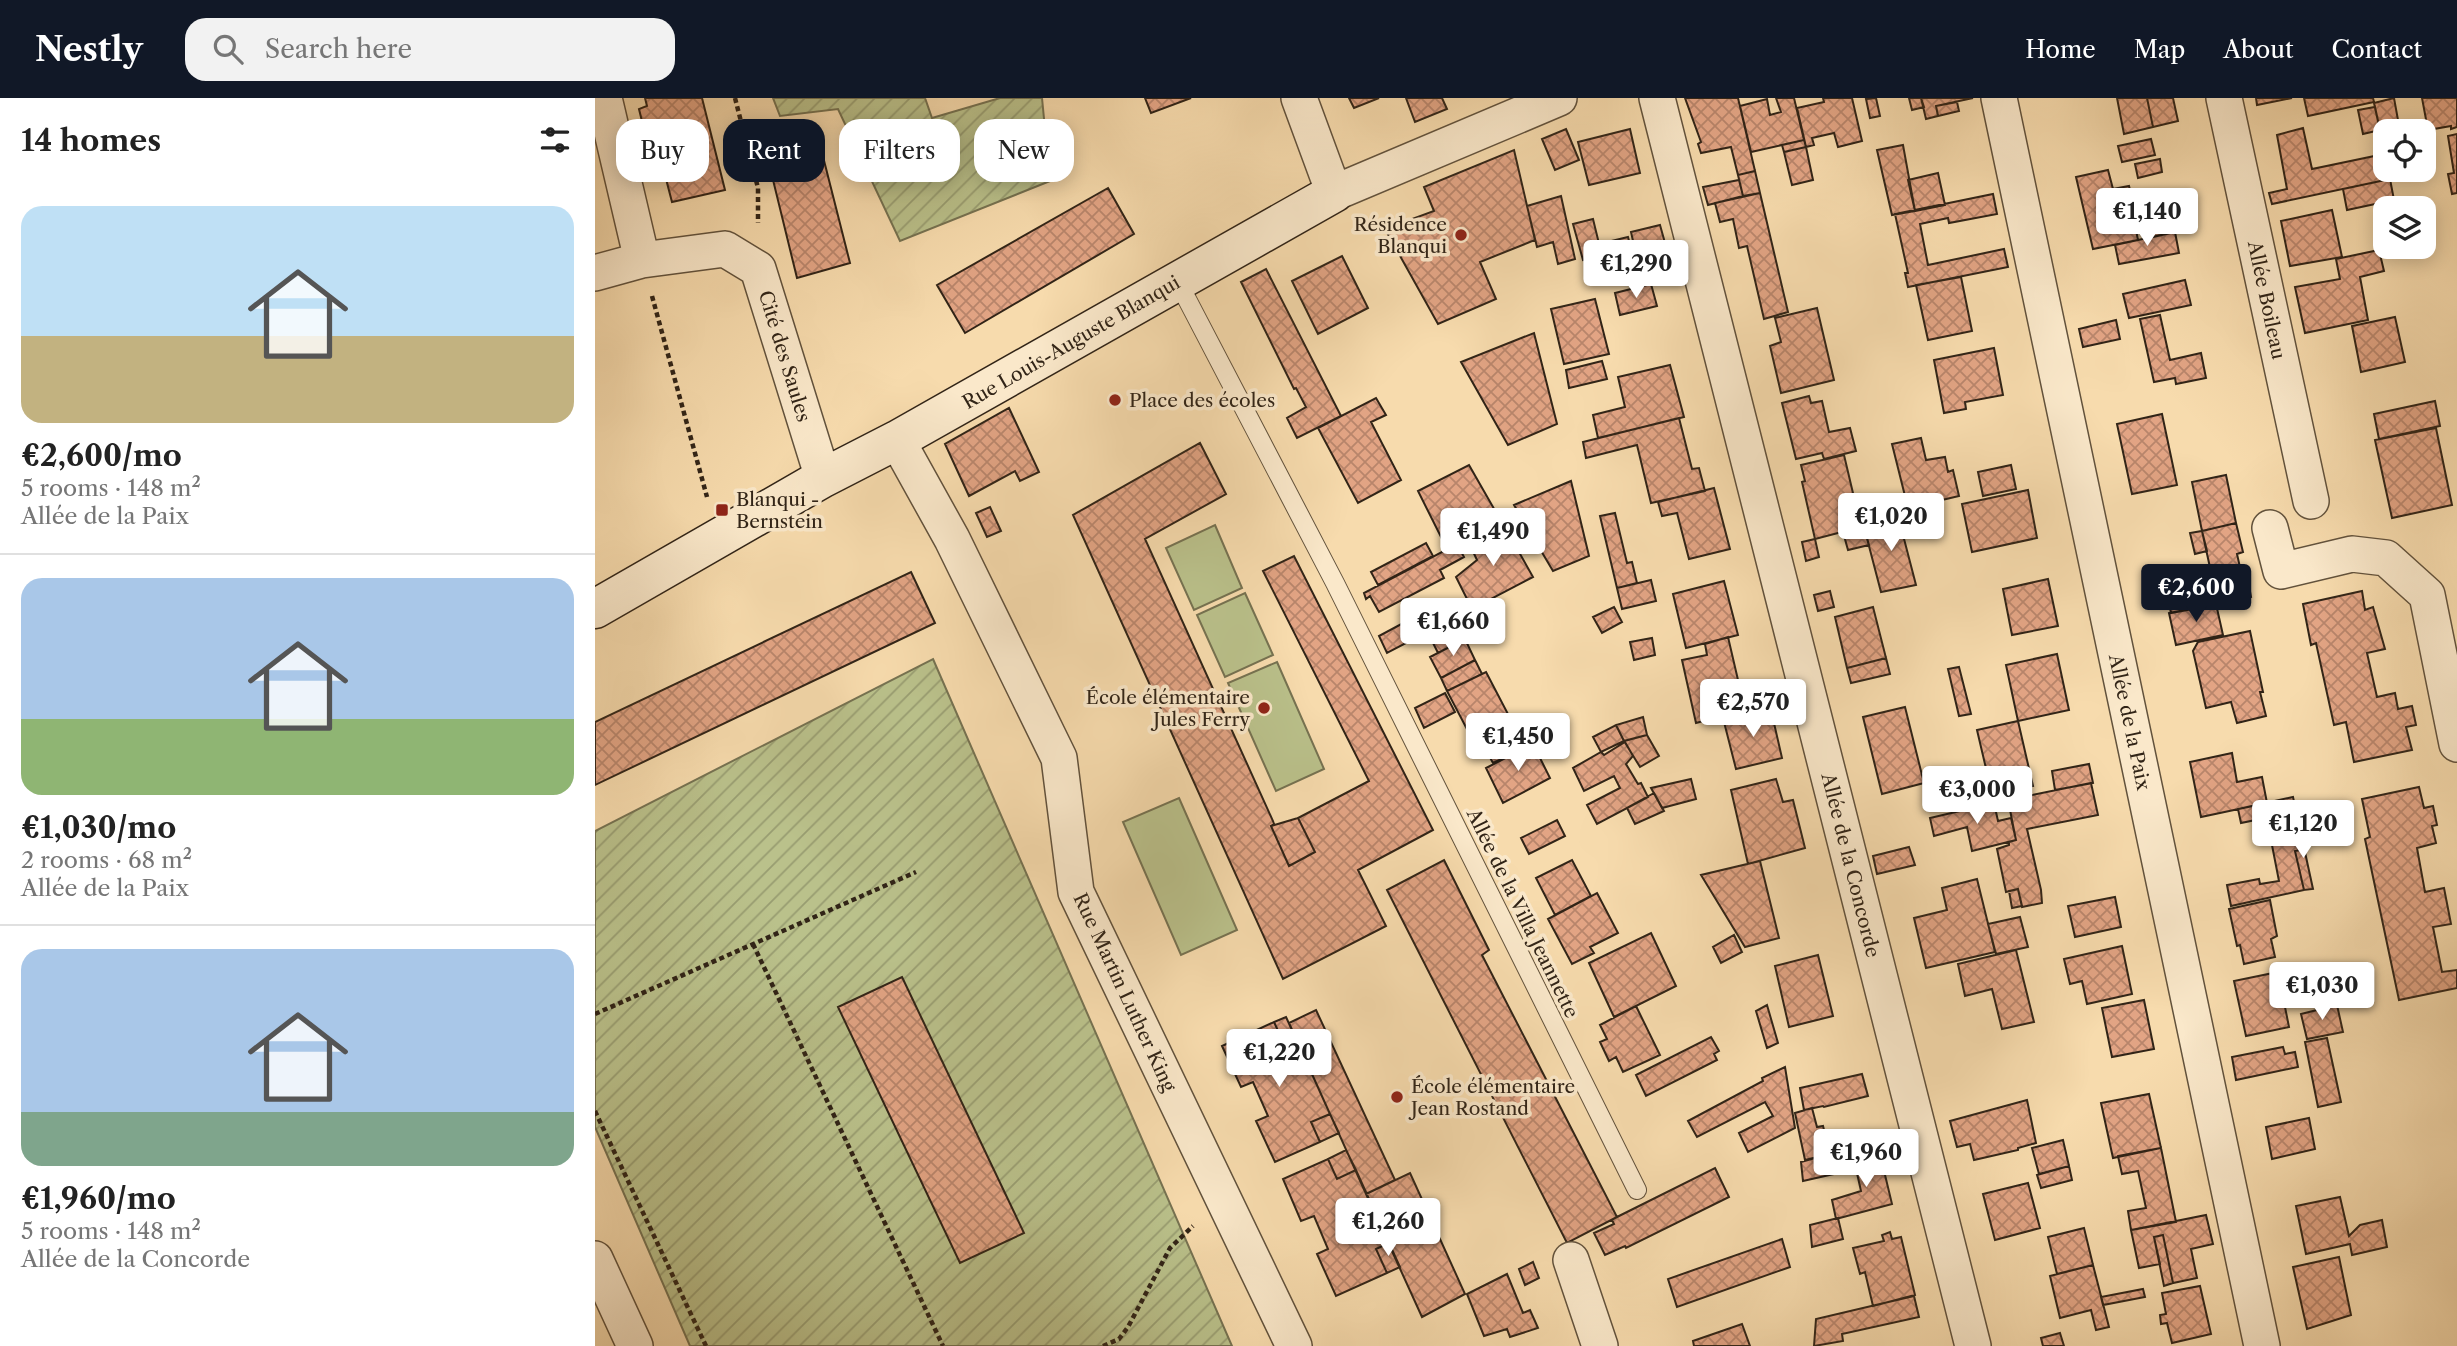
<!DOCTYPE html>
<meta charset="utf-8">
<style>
body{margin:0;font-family:"Libre Caslon Text",serif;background:#f2f2f2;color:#222;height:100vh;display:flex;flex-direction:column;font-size:26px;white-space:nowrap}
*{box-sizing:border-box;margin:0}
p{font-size:23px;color:#767676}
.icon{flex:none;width:38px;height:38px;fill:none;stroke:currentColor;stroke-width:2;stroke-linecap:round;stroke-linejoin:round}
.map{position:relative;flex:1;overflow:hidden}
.details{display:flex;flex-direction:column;background:#fff;width:595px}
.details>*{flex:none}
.top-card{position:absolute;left:21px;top:21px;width:665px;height:63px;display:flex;gap:14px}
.controls{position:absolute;left:1778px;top:21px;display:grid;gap:14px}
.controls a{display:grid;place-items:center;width:63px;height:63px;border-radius:14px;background:#fff;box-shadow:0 4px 18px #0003;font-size:35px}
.price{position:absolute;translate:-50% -60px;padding:0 16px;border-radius:7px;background:#fff;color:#222;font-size:23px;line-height:46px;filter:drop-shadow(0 2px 4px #0008)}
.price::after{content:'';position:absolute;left:50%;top:42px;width:21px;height:16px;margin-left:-10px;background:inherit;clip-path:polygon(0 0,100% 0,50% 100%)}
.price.on{background:#111827;color:#fff}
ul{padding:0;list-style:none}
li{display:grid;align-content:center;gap:14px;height:371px;padding:0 21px}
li+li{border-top:2px solid #e0e0e0}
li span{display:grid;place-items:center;height:217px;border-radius:21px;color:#555}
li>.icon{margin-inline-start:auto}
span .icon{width:126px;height:126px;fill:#fffc;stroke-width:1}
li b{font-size:30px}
h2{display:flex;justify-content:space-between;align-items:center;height:84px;padding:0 21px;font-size:30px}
.pill{padding:0 24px;border-radius:21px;background:#fff;box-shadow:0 4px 18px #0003;font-size:24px;line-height:63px}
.pill.on{background:#111827;color:#fff}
header{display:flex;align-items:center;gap:42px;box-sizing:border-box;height:98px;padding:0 35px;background:#111827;color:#fff}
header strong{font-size:33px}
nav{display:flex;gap:38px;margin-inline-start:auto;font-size:24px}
.search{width:490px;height:63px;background:#f2f2f2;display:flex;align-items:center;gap:18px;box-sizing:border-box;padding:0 24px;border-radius:21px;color:#767676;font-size:26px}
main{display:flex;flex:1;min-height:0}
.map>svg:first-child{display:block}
.grass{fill:#bac18b;stroke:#767251;stroke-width:2}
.garden{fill:url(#garden-furrows);stroke:#767251;stroke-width:2}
.building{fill:url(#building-cross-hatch);stroke:#312417;stroke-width:2}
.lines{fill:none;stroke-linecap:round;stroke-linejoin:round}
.lane-casing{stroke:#62523c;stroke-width:20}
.street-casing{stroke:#62523c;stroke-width:38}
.secondary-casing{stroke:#312417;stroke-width:41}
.path{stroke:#312417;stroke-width:4.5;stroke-dasharray:5 3.5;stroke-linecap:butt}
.lane{stroke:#fae8ca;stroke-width:18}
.street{stroke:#fae8ca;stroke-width:35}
.secondary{stroke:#fae8ca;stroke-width:38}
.poi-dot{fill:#8f2418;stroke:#fae8ca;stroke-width:2.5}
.labels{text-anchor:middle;stroke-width:7;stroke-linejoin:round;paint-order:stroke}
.poi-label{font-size:19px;fill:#312417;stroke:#fae8ca;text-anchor:start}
.street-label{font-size:19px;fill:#312417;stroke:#fae8ca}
</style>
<header>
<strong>Nestly</strong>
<div class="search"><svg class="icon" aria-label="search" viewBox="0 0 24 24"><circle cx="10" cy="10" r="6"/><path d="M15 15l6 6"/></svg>Search here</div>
<nav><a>Home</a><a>Map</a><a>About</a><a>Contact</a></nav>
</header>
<main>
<section class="details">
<h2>14 homes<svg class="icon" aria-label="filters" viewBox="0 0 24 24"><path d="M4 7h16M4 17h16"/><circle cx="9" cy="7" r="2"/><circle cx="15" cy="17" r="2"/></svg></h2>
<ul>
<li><span style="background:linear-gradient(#bfe0f5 60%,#c2b280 0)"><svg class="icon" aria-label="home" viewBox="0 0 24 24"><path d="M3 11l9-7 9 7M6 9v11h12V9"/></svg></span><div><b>€2,600/mo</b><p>5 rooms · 148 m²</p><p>Allée de la Paix</p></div></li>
<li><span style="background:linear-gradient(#a9c7e8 65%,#8fb573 0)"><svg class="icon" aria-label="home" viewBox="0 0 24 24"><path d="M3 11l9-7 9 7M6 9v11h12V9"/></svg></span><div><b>€1,030/mo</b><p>2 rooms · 68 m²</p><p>Allée de la Paix</p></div></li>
<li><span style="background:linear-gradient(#a9c7e8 75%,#7fa58c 0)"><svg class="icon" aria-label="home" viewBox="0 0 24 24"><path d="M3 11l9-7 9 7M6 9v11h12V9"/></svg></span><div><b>€1,960/mo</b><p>5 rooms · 148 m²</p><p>Allée de la Concorde</p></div></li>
</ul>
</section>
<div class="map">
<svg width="1862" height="1248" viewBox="0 0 1862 1248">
<defs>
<pattern id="garden-furrows" width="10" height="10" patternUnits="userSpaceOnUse" patternTransform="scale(1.75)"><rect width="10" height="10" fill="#bac18b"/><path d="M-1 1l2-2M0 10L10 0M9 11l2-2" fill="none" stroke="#989d71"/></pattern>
<pattern id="building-cross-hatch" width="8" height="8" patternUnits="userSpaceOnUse" patternTransform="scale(1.75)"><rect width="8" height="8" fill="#e2a484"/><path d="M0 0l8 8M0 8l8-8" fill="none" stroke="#b8856b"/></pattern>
</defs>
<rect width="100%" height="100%" fill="#f7dbad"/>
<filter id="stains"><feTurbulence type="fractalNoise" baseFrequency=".00286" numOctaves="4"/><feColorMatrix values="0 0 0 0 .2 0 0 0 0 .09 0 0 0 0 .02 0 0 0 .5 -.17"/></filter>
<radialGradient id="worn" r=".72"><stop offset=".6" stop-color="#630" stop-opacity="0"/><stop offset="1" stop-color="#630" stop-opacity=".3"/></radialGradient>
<path class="grass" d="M620,427L647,490L599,512L571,450Z
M650,495L678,557L630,579L602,517Z
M682,564L729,671L681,693L633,585Z
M584,700L642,832L586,857L528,724Z"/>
<path class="garden" d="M178,0H330L337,20L405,0H447L455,83L305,143L243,11L185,18Z
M338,561L637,1248H95L0,1029V733Z"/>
<path class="building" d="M50,0H107L130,92L77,104L63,50L54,52L44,11L52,8Z
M550,0H596L556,15Z
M754,0H784L759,10Z
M811,0H847L852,11L820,24Z
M1090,0H1143L1160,73L1143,77L1136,49L1106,55L1103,46L1106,44Z
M1181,0H1199L1209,42L1156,54L1145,8L1172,1L1175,17L1186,14Z
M1228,0H1257L1267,43L1243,49L1239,35L1217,40L1219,47L1211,49L1202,10L1229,4Z
M1281,0L1285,18L1275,20L1271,1Z
M1314,0H1326L1329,9L1317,12Z
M1326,0H1378L1341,8L1343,18L1331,21Z
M1522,0H1552L1558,29L1529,36Z
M1552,0H1578L1583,23L1558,29Z
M1661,0H1697L1662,7Z
M1709,0H1778L1779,4L1713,18Z
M1799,0L1805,33H1790L1789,51L1779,5Z
M1827,0H1862V29L1856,31V28L1833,32Z
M1362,4L1364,13L1343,18L1341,8Z
M1780,9L1785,32L1768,36L1763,12Z
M220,27L255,165L202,180L168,41Z
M1708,30L1717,71L1789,56L1790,72H1793L1795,81L1677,106L1674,95L1692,91L1682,37Z
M971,31L984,62L960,72L947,41Z
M1035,31L1045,75L994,87L983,44Z
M1862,36V95L1857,96L1853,76L1859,75L1853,38Z
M1556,41L1560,57L1527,64L1523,48Z
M1209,42L1211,49L1189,54L1187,47Z
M1308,47L1320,113L1297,117L1282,52Z
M1211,49L1218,82L1197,87L1189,54Z
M919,52L940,142L885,164L901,201L843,226L790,131L839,113L829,89Z
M1565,61L1567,74L1543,80L1540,66Z
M1513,72L1518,91L1534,88L1539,108L1518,112L1519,115L1541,110L1545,126L1540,127L1543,142L1498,151L1481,79Z
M1160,73L1165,95L1148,98L1143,77Z
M1343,75L1350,107L1320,113L1313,82Z
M1795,81L1799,102L1752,112L1748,91Z
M1144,82L1148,98L1113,107L1108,89Z
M513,90L539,136L370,235L342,187Z
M1165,95L1193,214L1169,221L1152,148L1144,150L1138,121L1125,124L1120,105Z
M1398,96L1402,116L1354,125L1353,120L1325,126L1333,167L1409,151L1413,169L1313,189L1310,175H1313L1300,116Z
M966,98L980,161L963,166L958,144L942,149L932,108Z
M1574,109L1580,134L1558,139L1553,114Z
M1737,112L1747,159L1695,168L1686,123Z
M998,121L1007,158L988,162L978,126Z
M1065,127L1070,145L1040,152L1036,134Z
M1580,134L1584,155L1524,166L1520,147Z
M1033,139L1037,155L1049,151L1054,172L1013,182L1004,146Z
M1784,152L1789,173L1765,179L1773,222L1710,235L1700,189L1745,181L1741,161Z
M747,158L773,210L723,236L697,183Z
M671,171L746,318L702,340L692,320L711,309L701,290L699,291L646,184Z
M1366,179L1377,233L1333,242L1321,187Z
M1590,182L1596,207L1534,220L1528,196Z
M1056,186L1062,208L1025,217L1020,195Z
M1000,201L1014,256L969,266L956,211Z
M1222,210L1239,282L1186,295L1175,248L1186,244L1180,220Z
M1565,217L1575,262L1606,255L1611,280L1581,286L1580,280L1559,284L1545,221Z
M1800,219L1810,264L1766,274L1757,228Z
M1521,222L1525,241L1488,249L1484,231Z
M939,235L962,326L913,347L866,264Z
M1399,250L1408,297L1370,304L1371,311L1349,315L1339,262Z
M1007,263L1012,281L974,290L971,272Z
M1075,267L1089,319L1003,340L998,317L1030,309L1023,279Z
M1214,298L1216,305L1227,303L1234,334L1255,330L1261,353L1229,361L1227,355L1201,361L1187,305Z
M781,300L791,317L776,324L806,382L763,405L723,330Z
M1840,303L1845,328L1784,341L1779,316Z
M414,310L444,374L425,383L420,373L374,398L350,346Z
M1567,316L1582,387L1537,396L1522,326Z
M1084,320L1097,371L1104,370L1110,393L1056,405L1042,347L991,360L988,344Z
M1841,330L1857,407L1797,420L1780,342Z
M1326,340L1331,362L1350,359L1353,374L1358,372L1364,398L1313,410L1297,346Z
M605,345L631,396L550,441L678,723L679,726L676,728L694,768L720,754L703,720L774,683L668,473L699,458L838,732L763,772L791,828L688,881L478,417Z
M1249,357L1266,429L1220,441L1207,384L1210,383L1206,367Z
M874,367L906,423L852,451L823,393Z
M1416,367L1421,391L1388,398L1383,374Z
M1631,377L1641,425L1607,433L1597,384Z
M976,383L994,458L958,473L919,407Z
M1119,390L1135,451L1094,461L1082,415L1067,418L1063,404Z
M1433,392L1442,440L1377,454L1367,406Z
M395,409L406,433L392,439L381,415Z
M1020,415L1032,465L1037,464L1042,485L1022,490L1005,418Z
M1314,417L1319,434L1308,437L1321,487L1286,494L1269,429Z
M907,424L938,479L877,511L861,479L882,462L874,445L894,436L892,432Z
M1641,425L1648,454L1642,456L1648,483L1653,482L1656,499L1623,506L1607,433Z
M1269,429L1274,447L1253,452L1248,434Z
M1607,433L1612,453L1600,456L1595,435Z
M1220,441L1224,459L1211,463L1207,444Z
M831,445L838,458L783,487L776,474Z
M862,446L869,459L845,472L849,480L784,514L775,498L771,501L769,495Z
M316,474L340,525L0,687V624Z
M1453,481L1463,528L1417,537L1408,491Z
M1056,482L1061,503L1027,511L1022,490Z
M1129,483L1143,537L1091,550L1078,496Z
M1615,486L1619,507L1576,515L1572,495Z
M1235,493L1239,509L1223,513L1219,497Z
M1767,493L1770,512L1778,509L1790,551L1772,555L1782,599L1800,595L1803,611L1817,608L1821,627L1811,629L1817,652L1759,664L1751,624L1739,627L1721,545L1716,547L1708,506Z
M851,502L861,519L792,555L784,538Z
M1621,506L1628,537L1581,547L1574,515Z
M1019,509L1027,524L1007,535L998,519Z
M1278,509L1291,560L1252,570L1240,519Z
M858,527L866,543L843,555L835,539Z
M1655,533L1668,594H1665L1671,618L1642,625L1636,604L1611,610L1598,553L1603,544Z
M1133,539L1150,612L1101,625L1087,562L1112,557L1110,546Z
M1057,540L1060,557L1039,562L1035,544Z
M870,541L880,562L846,580L835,559Z
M1462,556L1474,612L1423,623L1411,567Z
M1291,560L1295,576L1256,585L1252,570Z
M880,562L887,576L852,593L846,580Z
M1364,569L1376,616L1364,618L1353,571Z
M891,574L914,618L875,637L852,593Z
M850,595L860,614L829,630L820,610Z
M1310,609L1329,685L1287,696L1268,619Z
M1176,612L1187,660L1141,671L1128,620L1148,615L1149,619Z
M1048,619L1052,637L1029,643L1021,627Z
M1423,623L1438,688L1397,696L1382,632Z
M927,625L938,646L898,665L887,645Z
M1021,627L1029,643L1006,654L998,639Z
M1052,637L1064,658L1045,669L1029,643Z
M1030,644L1038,658L1031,666L1043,686L1046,685L1053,699L1002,726L992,707L1025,690L1019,678L989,693L978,670L1006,654L1009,657Z
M938,646L955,680L908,705L891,670Z
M1637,655L1642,684L1667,679L1672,705L1606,719L1595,664Z
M1494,666L1498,685L1460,692L1457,673Z
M1096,681L1101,701L1067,710L1056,690Z
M1181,681L1188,704L1198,702L1210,750L1153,766L1136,692Z
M1496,685L1503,717L1432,731L1446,792L1447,805L1427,809L1423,791L1411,794L1402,751L1414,747V744L1421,742L1413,702Z
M1824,689L1829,710L1838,708L1842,727L1837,728L1841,745L1822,750L1830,794L1849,790L1856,826L1838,829L1847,874L1862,872V890L1804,902L1770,741L1775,739L1767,701Z
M1059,695L1069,713L1040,726L1032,710Z
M1698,699L1701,713L1698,715L1706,752L1700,753L1709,792L1636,808L1632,787L1664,781L1665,786L1684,783L1675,737L1678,736L1675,719L1646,725L1643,711Z
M1399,705L1403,723L1416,720L1421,742L1377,753L1372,729L1339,738L1335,720Z
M1701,713L1718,791L1709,792L1700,753L1706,752L1698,715Z
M703,720L720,754L694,768L676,728Z
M962,722L970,738L934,756L926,740Z
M1314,749L1320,767L1282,776L1278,758Z
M849,762L894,852L887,857L1022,1119L972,1145L792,792Z
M977,762L996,798L960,817L941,780Z
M1165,763L1184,840L1150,849L1106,777Z
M1382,781L1400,854L1331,870L1319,820L1352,812L1347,790Z
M1423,791L1427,808L1417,810L1414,793Z
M1002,795L1023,835L995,849L999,855L977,866L953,821Z
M1520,799L1526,829L1480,839L1473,808Z
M1675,802L1682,838L1676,841L1680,859L1649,866L1645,847L1642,848L1634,811Z
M1425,819L1433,849L1401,856L1393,826Z
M1056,835L1081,888L1019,919L994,865Z
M1139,837L1147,854L1126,865L1118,849Z
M1527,848L1537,896L1492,906L1487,883L1475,886L1469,861Z
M1421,852L1439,924L1407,931L1397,891L1370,898L1363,866Z
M1223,857L1238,918L1194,929L1180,868Z
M1683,874L1694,929L1651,938L1639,883Z
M307,879L429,1135L365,1165L243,909Z
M1549,902L1559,951L1517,959L1507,910Z
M1172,907L1183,945L1172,950L1161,913Z
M1742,907L1748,934L1712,941L1706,916Z
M1041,908L1065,957L1028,974L1021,959L1014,963L1005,944L1012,941L1005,927Z
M721,912L800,1082L771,1096L694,925Z
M691,919L702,943L690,948L679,924Z
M679,924L690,948L702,943L735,1016L716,1024L725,1044L680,1064L661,1023L673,1018L658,984L646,989L627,948Z
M1116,939L1124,953L1119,956L1122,962L1051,998L1041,977Z
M1732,940L1746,1004L1723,1009L1710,944Z
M1688,949L1690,956L1700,954L1703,969L1641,982L1637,959Z
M1190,969L1200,1030L1153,1054L1144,1035L1178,1018L1170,1004L1102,1039L1093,1023L1168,983L1167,980Z
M1267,976L1273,998L1229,1009L1228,1008L1209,1012L1205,990Z
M1554,996L1566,1050L1518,1060L1506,1005Z
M1432,1002L1441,1045L1423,1050V1052L1379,1062L1375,1046L1362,1049L1355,1023Z
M1217,1010L1222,1029L1228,1028L1235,1056L1210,1062L1200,1015Z
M735,1016L744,1035L725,1044L716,1024Z
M1714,1020L1720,1051L1677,1061L1671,1029Z
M1468,1042L1474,1068L1444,1076L1437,1050Z
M1566,1050L1581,1124L1536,1132L1533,1113L1551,1110L1543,1073L1527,1076L1523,1058Z
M751,1052L761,1072L742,1081L733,1061Z
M1234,1056L1239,1076L1208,1083L1206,1064Z
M1285,1056L1297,1106L1241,1121L1237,1102L1266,1093L1259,1062Z
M733,1061L742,1081L761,1072L794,1145L781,1151L792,1175L741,1198L722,1156L733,1151L719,1118L706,1123L688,1081Z
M1474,1068L1477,1082L1446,1090L1442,1077Z
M1120,1070L1134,1099L1031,1150L1030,1148L1010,1157L999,1135L1019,1126L1017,1122L1022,1119Z
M815,1075L870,1196L827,1219L771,1096Z
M1433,1085L1445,1130L1400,1142L1388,1096Z
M1745,1099L1754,1138L1765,1127L1787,1122L1792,1149L1757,1157L1755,1146L1711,1156L1701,1108Z
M1611,1117L1618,1146L1596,1151L1602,1180L1578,1185L1568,1137L1559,1139L1565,1166L1544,1170L1536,1132Z
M1243,1120L1248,1141L1217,1149L1215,1127Z
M1489,1130L1498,1167L1462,1176L1453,1139Z
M1295,1134L1297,1141L1306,1139L1320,1197L1278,1208L1270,1174L1265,1176L1258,1150L1289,1143L1287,1137Z
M1568,1137L1578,1185L1569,1188L1559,1139Z
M1187,1141L1195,1169L1082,1209L1073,1181Z
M794,1145L805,1169L792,1175L781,1151Z
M1744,1159L1756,1217L1712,1231L1698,1169Z
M938,1164L944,1180L930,1187L924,1171Z
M1498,1167L1514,1229L1501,1232L1496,1212L1465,1220L1455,1178Z
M912,1176L928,1215L935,1212L943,1230L915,1239L912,1231L889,1238L872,1196Z
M1605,1188L1616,1236L1577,1245L1572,1225L1566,1226L1565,1217L1571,1216L1567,1195Z
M1548,1191L1550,1199L1508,1207L1506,1199Z
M1319,1198L1324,1219L1247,1236L1248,1243L1219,1248L1221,1221Z
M1147,1226L1155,1248H1099L1098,1243Z
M1465,1235L1469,1248H1448L1446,1240Z"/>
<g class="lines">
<defs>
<path id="lane" d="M583,184L740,485L1042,1092"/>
<path id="street" d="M9,0L47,162
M704,0L739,95L964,0
M1062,0L1378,1248
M1404,0L1667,1248
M1629,0L1716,403
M0,175L47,162L130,151L163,171L228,380
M302,342L357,441L464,660L481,794L699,1248
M1675,430L1686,473L1757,456L1791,460L1832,497L1862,646
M0,1161L40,1248
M976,1162L1005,1248"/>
<path id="secondary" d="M0,511L228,380L302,342L739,95"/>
</defs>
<use href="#lane" class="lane-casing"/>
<use href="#street" class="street-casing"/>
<use href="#secondary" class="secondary-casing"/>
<path class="path" d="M140,0L163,90V125
M57,198L112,399
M158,846L348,1248
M0,916L321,774
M0,1013L111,1248
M508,1248L524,1241L533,1229L575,1150L598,1128"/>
<use href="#lane" class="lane"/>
<use href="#street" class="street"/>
<use href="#secondary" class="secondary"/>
</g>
<g class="poi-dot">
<circle cx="866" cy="137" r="7"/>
<circle cx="520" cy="302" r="7"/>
<rect x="120" y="405" width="14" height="14" rx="3.5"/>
<circle cx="669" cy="610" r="7"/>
<circle cx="802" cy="999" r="7"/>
</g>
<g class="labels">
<g class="poi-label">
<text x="852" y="133" text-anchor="end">Résidence<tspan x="852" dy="22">Blanqui</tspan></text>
<text x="534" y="309">Place des écoles</text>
<text x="141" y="408">Blanqui -<tspan x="141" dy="22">Bernstein</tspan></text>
<text x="655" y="606" text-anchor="end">École élémentaire<tspan x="655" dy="22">Jules Ferry</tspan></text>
<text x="816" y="995">École élémentaire<tspan x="816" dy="22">Jean Rostand</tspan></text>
</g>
<g class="street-label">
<text transform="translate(1672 202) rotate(78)" y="7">Allée Boileau</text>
<text transform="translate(476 244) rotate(-30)" y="7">Rue Louis-Auguste Blanqui</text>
<text transform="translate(190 258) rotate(73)" y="7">Cité des Saules</text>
<text transform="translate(1535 624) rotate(78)" y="7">Allée de la Paix</text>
<text transform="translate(1256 767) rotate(76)" y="7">Allée de la Concorde</text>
<text transform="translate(928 815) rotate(64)" y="7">Allée de la Villa Jeannette</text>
<text transform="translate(530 894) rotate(65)" y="7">Rue Martin Luther King</text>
</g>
</g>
<rect width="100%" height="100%" filter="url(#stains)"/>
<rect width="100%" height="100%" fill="url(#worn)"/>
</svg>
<div class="controls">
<a><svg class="icon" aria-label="locate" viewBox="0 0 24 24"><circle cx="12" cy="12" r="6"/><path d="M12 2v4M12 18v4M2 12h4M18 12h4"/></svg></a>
<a><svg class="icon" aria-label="layers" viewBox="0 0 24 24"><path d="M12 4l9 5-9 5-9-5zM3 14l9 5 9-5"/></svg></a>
</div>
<b class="price" style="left:1552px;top:150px">€1,140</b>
<b class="price" style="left:1041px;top:202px">€1,290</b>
<b class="price" style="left:1296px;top:455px">€1,020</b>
<b class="price" style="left:898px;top:470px">€1,490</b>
<b class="price on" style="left:1601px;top:526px">€2,600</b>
<b class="price" style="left:858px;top:560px">€1,660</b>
<b class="price" style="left:1158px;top:641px">€2,570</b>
<b class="price" style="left:923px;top:675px">€1,450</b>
<b class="price" style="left:1382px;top:728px">€3,000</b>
<b class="price" style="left:1708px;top:762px">€1,120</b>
<b class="price" style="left:1727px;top:924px">€1,030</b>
<b class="price" style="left:684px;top:991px">€1,220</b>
<b class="price" style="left:1271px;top:1091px">€1,960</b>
<b class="price" style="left:793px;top:1160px">€1,260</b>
<div class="top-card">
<a class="pill">Buy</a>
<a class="pill on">Rent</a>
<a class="pill">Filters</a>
<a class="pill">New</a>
</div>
</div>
</main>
